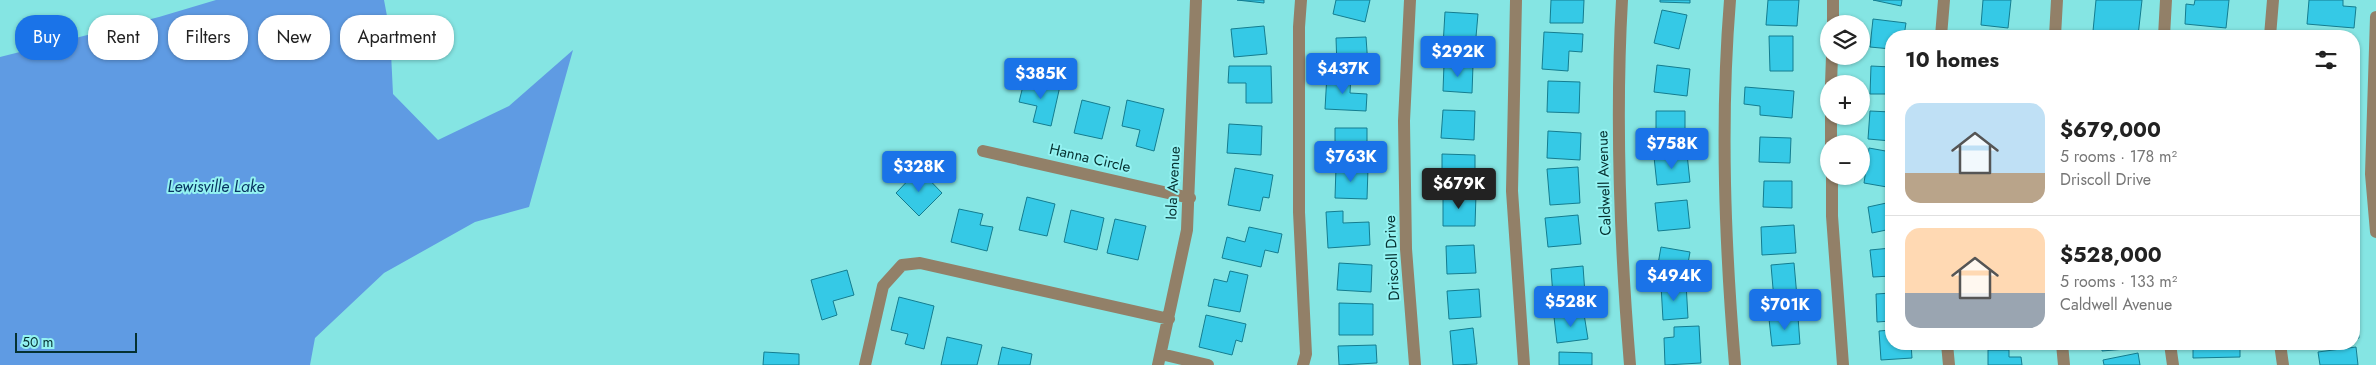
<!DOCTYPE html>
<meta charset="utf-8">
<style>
body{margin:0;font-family:Jost,sans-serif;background:#f6f6f6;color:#222;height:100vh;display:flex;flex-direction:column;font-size:19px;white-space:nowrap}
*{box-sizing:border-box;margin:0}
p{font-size:16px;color:#767676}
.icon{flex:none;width:28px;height:28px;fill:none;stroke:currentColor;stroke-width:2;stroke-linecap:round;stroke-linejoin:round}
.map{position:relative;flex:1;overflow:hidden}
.details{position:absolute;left:1885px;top:30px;width:475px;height:320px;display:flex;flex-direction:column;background:#fff;border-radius:20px;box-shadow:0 1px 4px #0004}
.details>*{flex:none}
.hud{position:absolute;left:15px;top:15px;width:475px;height:45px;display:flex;gap:10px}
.tools{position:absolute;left:1820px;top:15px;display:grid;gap:10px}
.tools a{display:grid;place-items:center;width:50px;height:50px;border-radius:50%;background:#fff;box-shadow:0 1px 4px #0004;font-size:25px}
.scale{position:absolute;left:15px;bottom:12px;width:122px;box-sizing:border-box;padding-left:5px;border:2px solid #053131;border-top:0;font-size:14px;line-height:18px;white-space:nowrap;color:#053131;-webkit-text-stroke:4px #93f2f1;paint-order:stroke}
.price{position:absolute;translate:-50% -42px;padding:0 11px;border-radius:5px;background:#1a73e8;color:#fff;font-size:16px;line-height:32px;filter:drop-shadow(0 1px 2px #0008)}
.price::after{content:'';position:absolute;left:50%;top:30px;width:15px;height:11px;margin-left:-8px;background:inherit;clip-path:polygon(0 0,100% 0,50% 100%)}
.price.active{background:#222;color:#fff}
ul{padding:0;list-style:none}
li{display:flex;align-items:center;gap:15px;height:125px;padding:0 20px}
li+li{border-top:1px solid #e0e0e0}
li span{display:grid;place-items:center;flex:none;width:140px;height:100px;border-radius:15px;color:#555}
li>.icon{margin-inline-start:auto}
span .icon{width:60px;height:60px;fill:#fffc;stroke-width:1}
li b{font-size:21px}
h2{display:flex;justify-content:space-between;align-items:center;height:60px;padding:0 20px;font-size:21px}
.chip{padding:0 18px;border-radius:20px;background:#fff;box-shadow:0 1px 4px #0004;font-size:18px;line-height:45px}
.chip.active{background:#1a73e8;color:#fff}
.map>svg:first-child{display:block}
.water{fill:#5f9be3}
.building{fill:#35c9e6;stroke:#147d90}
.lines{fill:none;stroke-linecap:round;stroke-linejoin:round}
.minor{stroke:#928068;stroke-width:12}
.labels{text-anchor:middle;stroke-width:4;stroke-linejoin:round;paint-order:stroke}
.street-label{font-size:15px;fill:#053131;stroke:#93f2f1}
.water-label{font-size:16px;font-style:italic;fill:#083361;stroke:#93f2f1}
</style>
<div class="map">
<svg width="2376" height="365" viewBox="0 0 2376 365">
<rect width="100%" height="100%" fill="#85e5e3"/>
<path class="water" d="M216,0H384L390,32L393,94L438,140L509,106L573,50L529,207L475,222L384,273L315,338L310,365H0V57L159,17Z"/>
<path class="building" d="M1237,0H1264V3Z
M1336,0H1370L1365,22L1333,14Z
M1551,0H1584L1583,23H1550Z
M1660,0H1690V3L1660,2Z
M1768,0H1799L1797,26L1766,25Z
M1873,0H1902L1901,6Z
M1983,0H2011L2008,28L1981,25Z
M2096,0H2142L2138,36L2093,31Z
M2195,0H2229L2226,28L2185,24L2186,4L2194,5Z
M2309,0H2343V6L2356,7L2354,28L2307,24Z
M1662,10L1687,15L1679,49L1654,43Z
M1445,12L1478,14L1475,48L1443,46Z
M1873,19L1906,23L1904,36H1891V49L1870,47Z
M1264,26L1267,54L1234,57L1231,29Z
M1544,32L1583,34L1582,52L1569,51L1568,71L1542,69Z
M2307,32L2350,36H2306Z
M1769,36H1793V71H1770Z
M1366,37L1368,66L1337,67L1336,38Z
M1444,64L1473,65L1472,93L1443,91Z
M1657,65L1690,69L1687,96L1654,92Z
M1229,66H1271L1272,103H1246V83H1228Z
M1871,66L1891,67V94H1870Z
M1327,74L1351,75L1350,93L1367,94L1366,111L1325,109Z
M1025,78L1060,86L1051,126L1033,122L1037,106L1019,102Z
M1548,81L1580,82L1579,113L1547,112Z
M1745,87L1794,91L1792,118L1760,115V106L1744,104Z
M1082,100L1110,107L1102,139L1074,133Z
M1127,100L1164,109L1154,151L1136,146L1140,130L1122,126Z
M1443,110L1475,111L1474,140L1441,138Z
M1656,111H1685V138H1656Z
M1870,111L1891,112V141L1868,139Z
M1229,124L1262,126L1261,155L1227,153Z
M1335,128H1367V157H1335Z
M1548,131L1581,133L1580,160L1547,158Z
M1760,137L1791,138L1790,163L1759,162Z
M1869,148L1891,152L1887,187L1864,183Z
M1442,154L1475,155V183H1442Z
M1687,154L1690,182L1657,185L1654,157Z
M1336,167L1368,168L1367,199L1335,198Z
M1578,167L1580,203L1550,205L1547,169Z
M1235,168L1273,175L1269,198L1263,197L1260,211L1228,205Z
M919,169L942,193L919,216L896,193Z
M1764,181H1792V208L1763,207Z
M1443,194H1476L1475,226H1443Z
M1027,197L1055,204L1047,236L1019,230Z
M1687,200L1690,228L1658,231L1655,203Z
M1891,202V229L1872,233L1868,207Z
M959,209L983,214L980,225L993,227L987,251L951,242Z
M1071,210L1104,218L1097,250L1064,242Z
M1343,211V223L1369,222L1370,245L1328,248L1326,212Z
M1578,215L1581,244L1548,247L1545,218Z
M1115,219L1146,226L1138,260L1107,253Z
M1794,225L1796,253L1762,255L1761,227Z
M1249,227L1282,234L1278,253L1265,250L1261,267L1222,258L1227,237L1245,242Z
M1474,245L1476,273L1447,274L1446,246Z
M1661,247L1690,252L1686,275L1657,270Z
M1891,248V276L1873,277L1870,250Z
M1339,263L1372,265L1371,292L1337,290Z
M1794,263L1797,297L1774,300L1771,265Z
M1583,266L1585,294L1553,296L1551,269Z
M847,270L854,295L833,301L837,315L822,320L811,280Z
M1230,271L1248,275L1240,312L1208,306L1214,279L1227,282Z
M1686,283L1688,318L1663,320L1661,285Z
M1479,289L1481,317L1449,319L1447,291Z
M1891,293V321L1877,322L1876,294Z
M899,297L934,306L924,349L905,344L908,334L891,330Z
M2354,302L2359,338L2354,339Z
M1339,303L1373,304V335H1339Z
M1584,314L1588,339L1557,343L1554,317Z
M1206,315L1246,324L1242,342L1236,340L1232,355L1199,347Z
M1798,317L1800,344L1772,346L1769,319Z
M1699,326L1701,363L1665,365L1664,338L1674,337V327Z
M1473,328L1477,364L1453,365L1450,331Z
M1891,330V344H1911L1912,358L1881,360L1879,331Z
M947,337L982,345L977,365H941Z
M2102,344H2138V348L2102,351Z
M2193,344H2240V357L2193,358Z
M1376,345L1377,363L1339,365L1338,346Z
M1002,347L1032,354L1030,365H998Z
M2356,347L2358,365H2320L2318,352Z
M1988,350H2009V357H2021L2022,365H1988Z
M764,352L799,354V365H763Z
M1559,352L1592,353V365H1559Z
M2138,353L2140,365H2104L2103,360Z"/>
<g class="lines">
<path class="minor" d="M1301,0L1299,27V212L1306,354L1303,365
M1410,0L1404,121L1406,249L1415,365
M1516,0L1512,191L1524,365
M1622,0C1615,122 1620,244 1630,365
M1730,0C1720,122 1725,244 1735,365
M2376,17L2371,174L2376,232
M1833,24V0
M1941,36L1944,0
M2055,36L2057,0
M2164,36L2166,0
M2270,36L2273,0
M1831,84L1832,56
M1831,116V144
M983,151L1190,198
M1832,176V216L1843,365
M1947,344L1949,365
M2062,344L2064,365
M2170,344L2173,365
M2280,344L2283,365
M1161,354L1208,365
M865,365L883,286L902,265L920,263L1169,319
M1158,365L1187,230L1196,0"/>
</g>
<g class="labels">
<g class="street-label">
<text transform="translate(1090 158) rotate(13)" y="5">Hanna Circle</text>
<text transform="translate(1173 183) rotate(-87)" y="5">Iola Avenue</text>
<text transform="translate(1604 183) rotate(-92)" y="5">Caldwell Avenue</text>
<text transform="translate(1392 258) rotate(-93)" y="5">Driscoll Drive</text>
</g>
<g class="water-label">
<text x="216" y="192">Lewisville Lake</text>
</g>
</g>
</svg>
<div class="tools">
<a><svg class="icon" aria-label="layers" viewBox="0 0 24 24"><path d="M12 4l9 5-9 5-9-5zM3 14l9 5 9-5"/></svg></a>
<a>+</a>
<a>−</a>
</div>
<div class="scale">50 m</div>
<b class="price" style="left:1458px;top:78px">$292K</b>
<b class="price" style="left:1343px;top:95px">$437K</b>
<b class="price" style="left:1041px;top:100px">$385K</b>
<b class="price" style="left:1672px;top:170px">$758K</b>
<b class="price" style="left:1351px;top:183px">$763K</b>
<b class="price" style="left:919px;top:193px">$328K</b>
<b class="price active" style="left:1459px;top:210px">$679K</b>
<b class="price" style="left:1674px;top:302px">$494K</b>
<b class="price" style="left:1571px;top:328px">$528K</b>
<b class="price" style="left:1785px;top:331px">$701K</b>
<div class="hud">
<a class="chip active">Buy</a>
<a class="chip">Rent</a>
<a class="chip">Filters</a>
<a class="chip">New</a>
<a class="chip">Apartment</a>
</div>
<section class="details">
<h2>10 homes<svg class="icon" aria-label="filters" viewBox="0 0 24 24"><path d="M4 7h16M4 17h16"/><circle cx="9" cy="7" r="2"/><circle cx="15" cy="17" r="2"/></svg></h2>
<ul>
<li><span style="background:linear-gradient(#bfe0f5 70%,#b9a48a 0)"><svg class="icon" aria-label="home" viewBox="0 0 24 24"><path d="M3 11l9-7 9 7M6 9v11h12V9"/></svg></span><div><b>$679,000</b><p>5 rooms · 178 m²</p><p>Driscoll Drive</p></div></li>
<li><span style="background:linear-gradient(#ffd9b3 65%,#9aa5b1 0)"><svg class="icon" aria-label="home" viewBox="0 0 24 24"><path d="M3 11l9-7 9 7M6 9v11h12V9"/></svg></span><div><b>$528,000</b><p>5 rooms · 133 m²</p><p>Caldwell Avenue</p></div></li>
</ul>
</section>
</div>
